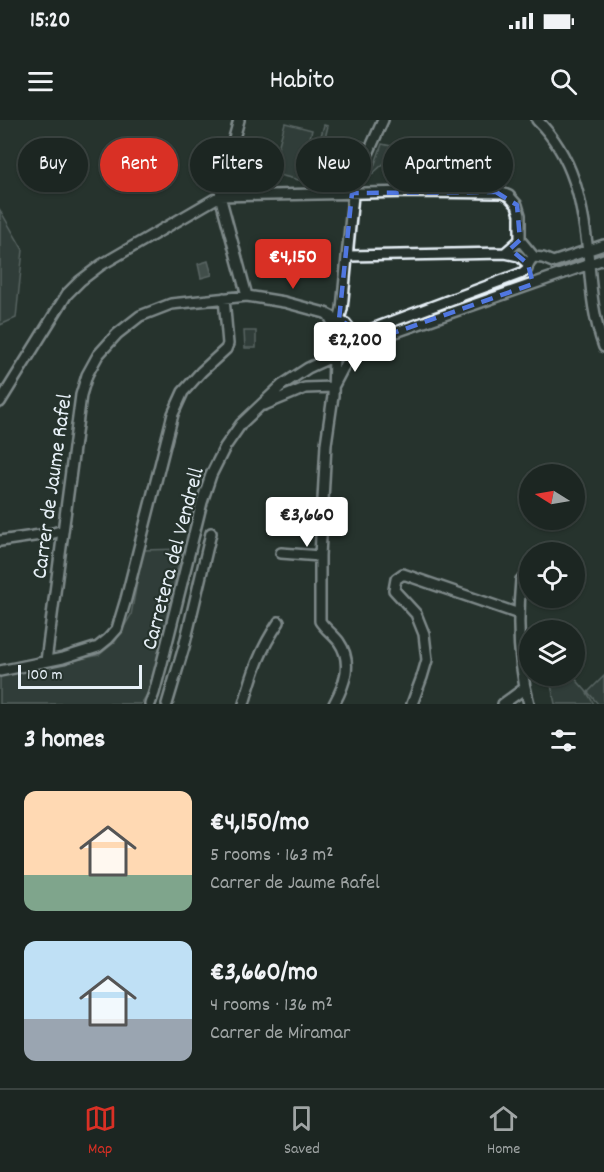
<!DOCTYPE html>
<meta charset="utf-8">
<style>
body{margin:0;font-family:Dekko,sans-serif;background:#252e2a;color:#f1f3f6;height:100vh;display:flex;flex-direction:column;font-size:22px;white-space:nowrap}
*{box-sizing:border-box;margin:0}
p{font-size:20px;color:#a0a5a5}
.icon{flex:none;width:33px;height:33px;fill:none;stroke:currentColor;stroke-width:2;stroke-linecap:round;stroke-linejoin:round}
.map{position:relative;height:584px;overflow:hidden}
.drawer{display:flex;flex-direction:column;background:#1c2622;flex:1}
.drawer>*{flex:none}
.top-card{position:absolute;left:18px;top:18px;width:568px;height:54px;display:flex;gap:12px}
.needle{width:39px;rotate:281deg}
.tools{position:absolute;left:519px;top:344px;display:grid;gap:12px}
.tools a{display:grid;place-items:center;width:66px;height:66px;border-radius:50%;background:#1c2622;box-shadow:0 2px 4px #0004,0 0 0 2px #3a4340;font-size:30px}
.scale{position:absolute;left:18px;bottom:15px;width:124px;box-sizing:border-box;padding-left:6px;border:3px solid #e8f1f8;border-top:0;font-size:16px;line-height:21px;white-space:nowrap;color:#e8f1f8;-webkit-text-stroke:4px #26332d;paint-order:stroke}
.price{position:absolute;translate:-50% -51px;padding:0 14px;border-radius:6px;background:#fff;color:#222;font-size:20px;line-height:39px;filter:drop-shadow(0 2px 3px #0008)}
.price::after{content:'';position:absolute;left:50%;top:36px;width:18px;height:14px;margin-left:-9px;background:inherit;clip-path:polygon(0 0,100% 0,50% 100%)}
.price.selected{background:#d93025;color:#fff}
ul{padding:0;list-style:none}
li{display:flex;align-items:center;gap:18px;height:150px;padding:0 24px}
li span{display:grid;place-items:center;flex:none;width:168px;height:120px;border-radius:12px;color:#555}
li>.icon{margin-inline-start:auto}
span .icon{width:72px;height:72px;fill:#fffc;stroke-width:1}
li b{font-size:26px}
h2{display:flex;justify-content:space-between;align-items:center;height:72px;padding:0 24px;font-size:26px}
.pill{padding:0 21px;border-radius:27px;background:#1c2622;box-shadow:0 2px 4px #0004,0 0 0 2px #3a4340;font-size:21px;line-height:54px}
.pill.selected{background:#d93025;color:#fff}
.status{display:flex;justify-content:space-between;align-items:center;height:42px;padding:0 30px;background:#1c2622;direction:ltr}
.status svg{height:16px;fill:currentColor}
header{display:flex;justify-content:space-between;align-items:center;height:78px;padding:0 24px;background:#1c2622;font-size:27px;font-weight:600}
.menu{display:flex;justify-content:space-around;align-items:center;height:84px;border-top:2px solid #3a4340;background:#1c2622;font-size:16px;color:#a0a5a5}
.menu a{display:grid;justify-items:center;gap:3px}
.menu .selected{color:#d93025}
.map>svg:first-child{display:block}
.green{fill:#3e4b47;stroke:#939ea0;stroke-width:1.5}
.water{fill:#636f6d;stroke:#98a3a5;stroke-width:1.5}
.lines{fill:none;stroke-linecap:round;stroke-linejoin:round}
.minor-casing{stroke:#e8f1f8;stroke-width:14}
.minor{stroke:#26332d;stroke-width:9}
.marked{fill:none;stroke:#5077e0;stroke-width:4.5;stroke-dasharray:12 8;stroke-linejoin:round}
.labels{text-anchor:middle;stroke-width:4.5;stroke-linejoin:round;paint-order:stroke}
.street-label{font-size:22px;fill:#e8f1f8;stroke:#26332d}
</style>
<div class="status"><b>15:20</b><svg viewBox="0 0 49 12"><path d="M0 12V9h3v3zM5 12V6h3v6zM10 12V3h3v9zM15 12V0h3v12zM26 1h20v11H26zM47 4h2v5h-2z"/></svg></div>
<header><svg class="icon" aria-label="menu" viewBox="0 0 24 24"><path d="M4 6h16M4 12h16M4 18h16"/></svg>Habito<svg class="icon" aria-label="search" viewBox="0 0 24 24"><circle cx="10" cy="10" r="6"/><path d="M15 15l6 6"/></svg></header>
<div class="map">
<svg width="604" height="584" viewBox="0 0 604 584">
<rect width="100%" height="100%" fill="#26332d"/>
<filter id="ink" filterUnits="userSpaceOnUse"><feTurbulence type="fractalNoise" baseFrequency=".0167" numOctaves="2"/><feDisplacementMap in="SourceGraphic" scale="12" xChannelSelector="R" yChannelSelector="G"/><feConvolveMatrix kernelMatrix="1 2 1 2 8 2 1 2 1" color-interpolation-filters="sRGB"/></filter>
<g filter="url(#ink)">
<path class="green" d="M285,3L312,10L299,60L271,53Z
M324,5L328,6L316,54L325,57L328,46L338,49L347,18L366,22L350,56L338,66L309,67V59Z
M382,24L438,36L436,46L390,38L371,55Z
M0,90L23,130L16,198L0,205Z
M244,211H256V228H245Z
M182,429L150,570L141,584H0V556L99,535L115,522L131,495L143,430Z
M549,555H572L586,571L594,584H555Z
M604,556V584H598L588,572Z"/>
<path class="water" d="M208,141L212,155L201,158L198,144Z"/>
<g class="lines">
<defs>
<path id="minor" d="M239,0L223,58L220,76L247,176
M537,0C574,37 582,81 588,132C591,165 592,195 604,227
M505,133L519,136L528,144
M348,136L505,133L520,120
M534,137L543,138L553,142L604,125
M329,196L337,210L334,235L333,276L326,324L320,436V501C325,509 333,514 339,522C353,542 345,564 334,584
M339,200L342,189L354,65L383,0
M354,214L367,211L522,153L527,149C528,143 530,140 534,137
M0,282L67,174L80,161L101,145L220,76L412,72L502,73L509,76L517,85L520,95V120L534,137
M264,285L305,268L333,267
M0,421L54,413L63,410
M281,433L320,436
M521,460C517,502 518,544 529,584
M46,541L81,275L87,255L98,235L117,214L140,196L171,184L247,176L284,182L325,193L346,204L354,214L356,226L343,248L333,267
M0,551L63,538L98,527L108,519L117,509L126,479L173,294L183,272L201,252L226,229L228,224L224,178
M150,584L154,573L162,543L202,382L211,355L225,327L241,304L282,265L308,248L356,226L604,139
M167,584L184,527L211,413
M244,584C253,552 260,530 279,502
M412,584L422,557L427,540L424,514L416,494L394,470L396,459L403,454L519,494
M503,584L525,568"/>
</defs>
<use href="#minor" class="minor-casing"/>
<use href="#minor" class="minor"/>
</g>
</g>
<path d="M0 0H604V584H0ZM496,72L517,85L520,120L510,129L528,144L533,164L356,226L347,204L339,200L352,73Z" fill="#26332d" fill-opacity=".55" fill-rule="evenodd"/>
<path class="marked" d="M496,72L517,85L520,120L510,129L528,144L533,164L356,226L347,204L339,200L352,73Z"/>
<g class="labels">
<g class="street-label">
<text transform="translate(50 366) rotate(-82)" y="8">Carrer de Jaume Rafel</text>
<text transform="translate(171 438) rotate(-75)" y="8">Carretera del Vendrell</text>
</g>
</g>
</svg>
<div class="tools">
<a><svg class="needle" viewBox="-14 -14 28 28"><path d="M0-13l5 13h-10z" fill="#e53935"/><path d="M0 13l5-13h-10z" fill="#a0a5a5"/></svg></a>
<a><svg class="icon" aria-label="locate" viewBox="0 0 24 24"><circle cx="12" cy="12" r="6"/><path d="M12 2v4M12 18v4M2 12h4M18 12h4"/></svg></a>
<a><svg class="icon" aria-label="layers" viewBox="0 0 24 24"><path d="M12 4l9 5-9 5-9-5zM3 14l9 5 9-5"/></svg></a>
</div>
<div class="scale">100 m</div>
<b class="price selected" style="left:293px;top:170px">€4,150</b>
<b class="price" style="left:355px;top:253px">€2,200</b>
<b class="price" style="left:307px;top:428px">€3,660</b>
<div class="top-card">
<a class="pill">Buy</a>
<a class="pill selected">Rent</a>
<a class="pill">Filters</a>
<a class="pill">New</a>
<a class="pill">Apartment</a>
</div>
</div>
<section class="drawer">
<h2>3 homes<svg class="icon" aria-label="filters" viewBox="0 0 24 24"><path d="M4 7h16M4 17h16"/><circle cx="9" cy="7" r="2"/><circle cx="15" cy="17" r="2"/></svg></h2>
<ul>
<li><span style="background:linear-gradient(#ffd9b3 70%,#7fa58c 0)"><svg class="icon" aria-label="home" viewBox="0 0 24 24"><path d="M3 11l9-7 9 7M6 9v11h12V9"/></svg></span><div><b>€4,150/mo</b><p>5 rooms · 163 m²</p><p>Carrer de Jaume Rafel</p></div></li>
<li><span style="background:linear-gradient(#bfe0f5 65%,#9aa5b1 0)"><svg class="icon" aria-label="home" viewBox="0 0 24 24"><path d="M3 11l9-7 9 7M6 9v11h12V9"/></svg></span><div><b>€3,660/mo</b><p>4 rooms · 136 m²</p><p>Carrer de Miramar</p></div></li>
</ul>
</section>
<nav class="menu">
<a class="selected"><svg class="icon" aria-label="map" viewBox="0 0 24 24"><path d="M3 6l6-2 6 2 6-2v14l-6 2-6-2-6 2zM9 4v14M15 6v14"/></svg>Map</a>
<a><svg class="icon" aria-label="saved" viewBox="0 0 24 24"><path d="M7 4h10v16l-5-4-5 4z"/></svg>Saved</a>
<a><svg class="icon" aria-label="home" viewBox="0 0 24 24"><path d="M3 11l9-7 9 7M6 9v11h12V9"/></svg>Home</a>
</nav>
